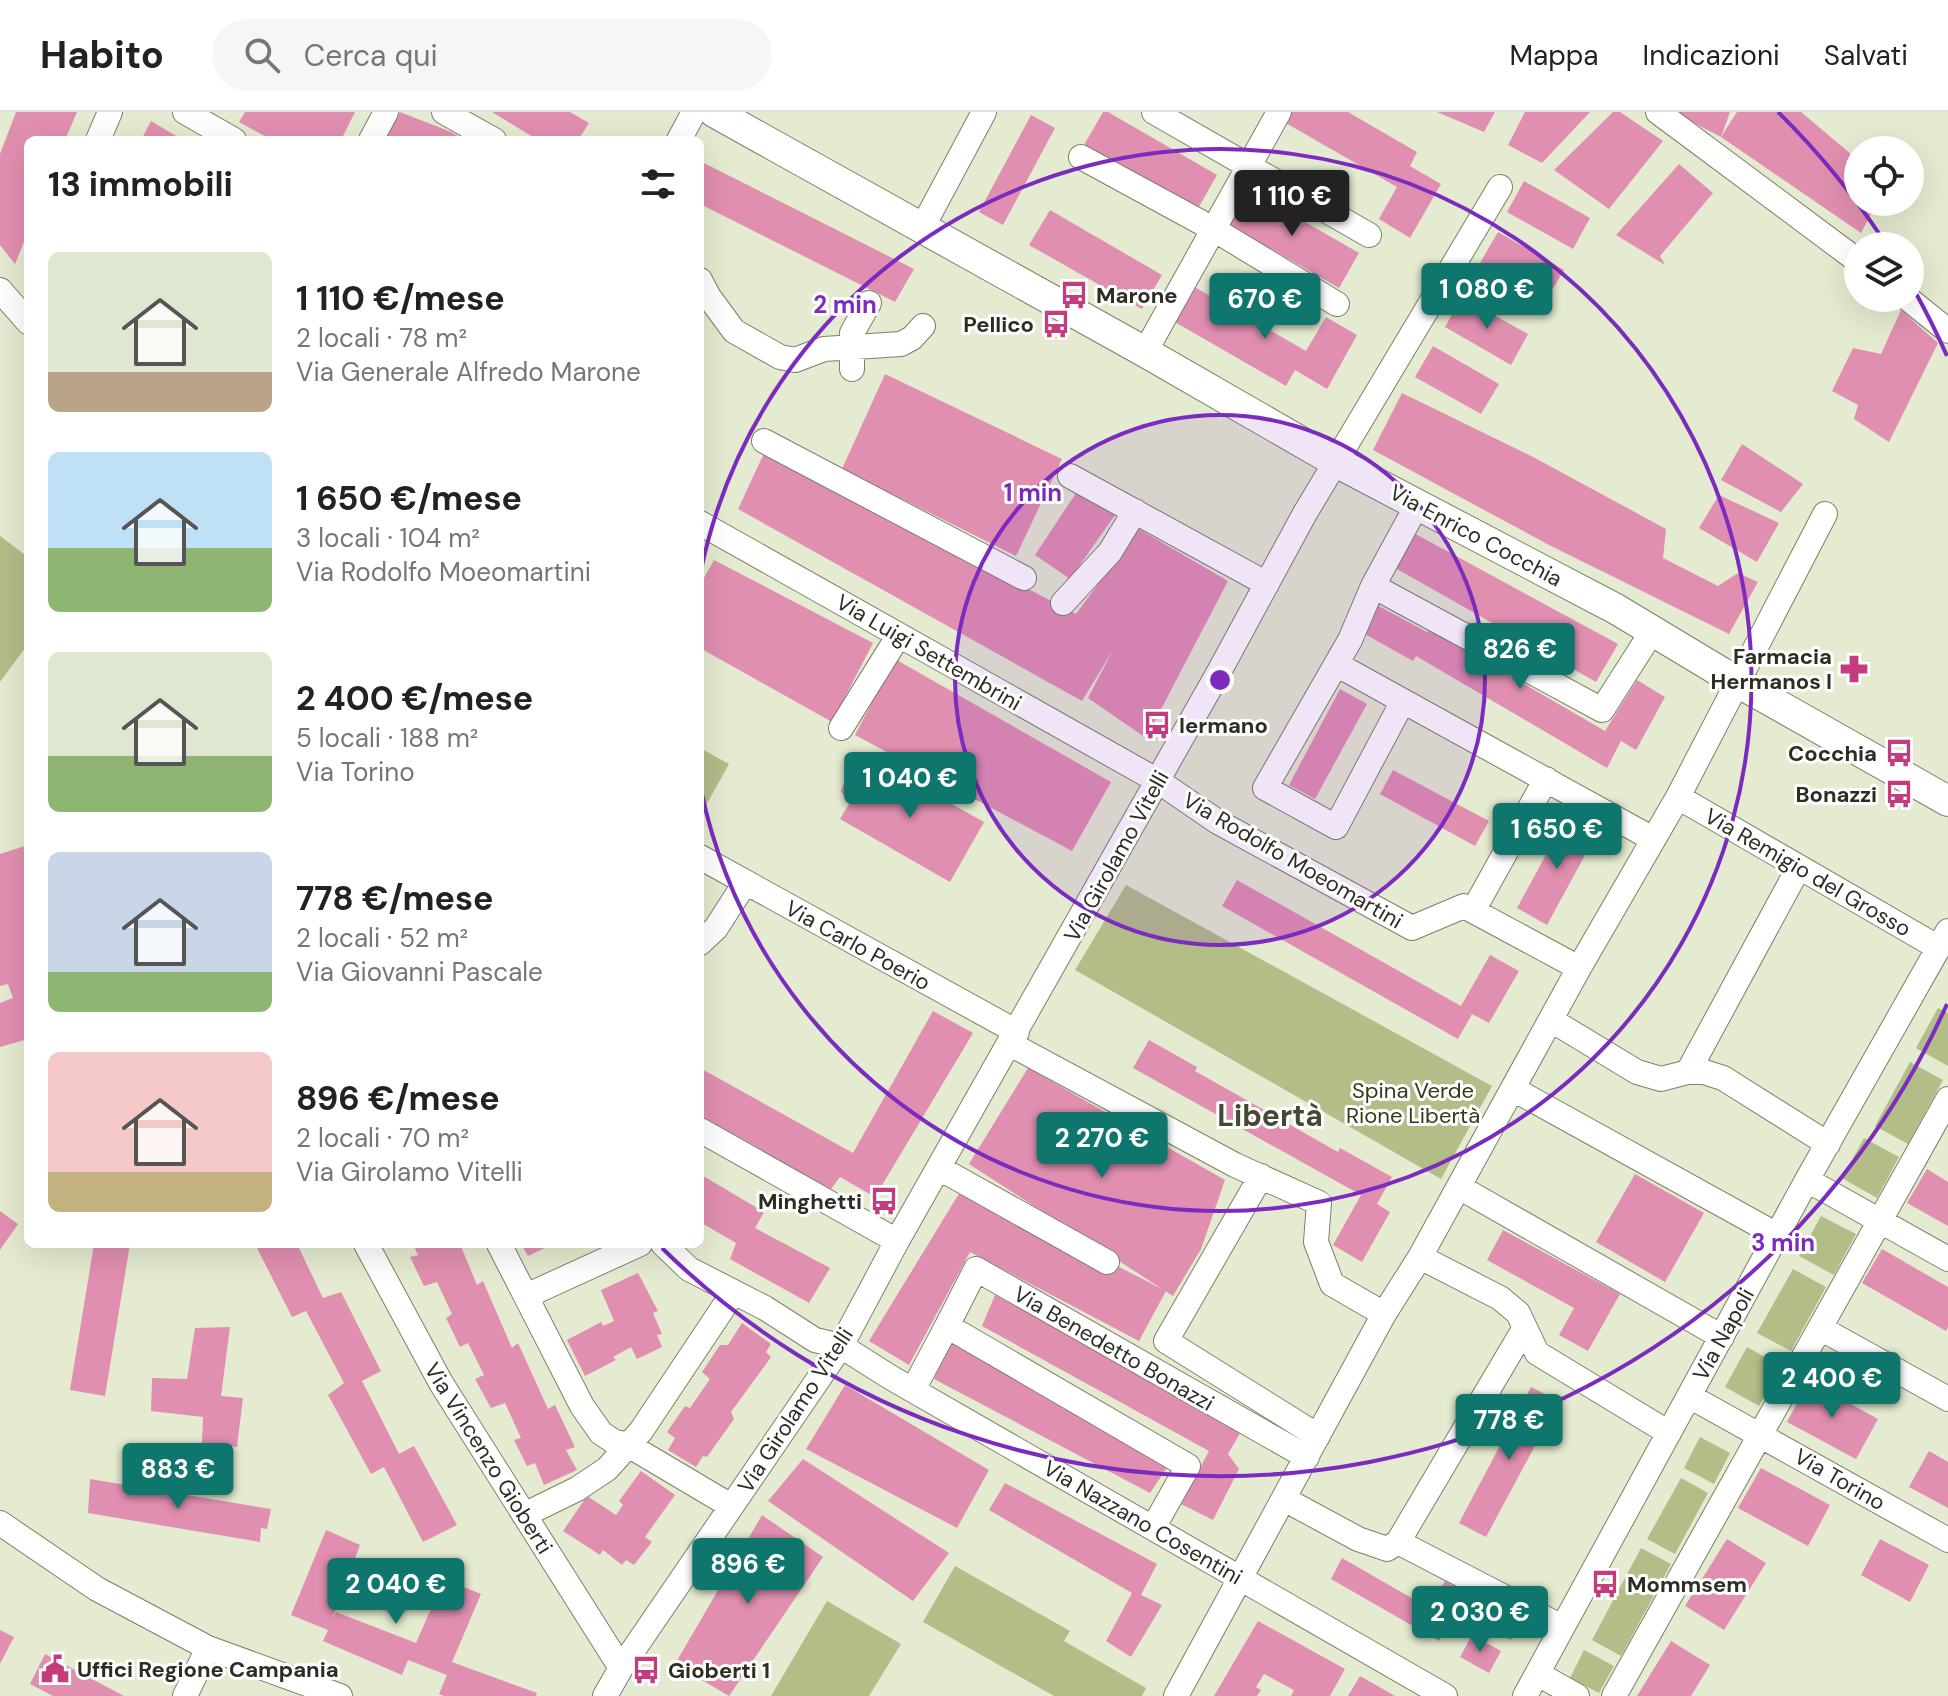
<!DOCTYPE html>
<html lang="it">
<meta charset="utf-8">
<style>
body{margin:0;font-family:"DM Sans",sans-serif;background:#f6f6f6;color:#222;height:100vh;display:flex;flex-direction:column;font-size:30px;white-space:nowrap}
*{box-sizing:border-box;margin:0}
p{font-size:26px;color:#767676}
.icon{flex:none;width:44px;height:44px;fill:none;stroke:currentColor;stroke-width:2;stroke-linecap:round;stroke-linejoin:round}
.map{position:relative;flex:1;overflow:hidden}
.sheet{position:absolute;left:24px;top:24px;width:680px;height:1112px;display:flex;flex-direction:column;background:#fff;border-radius:12px;box-shadow:0 8px 32px #0002}
.sheet>*{flex:none}
.tools{position:absolute;left:1844px;top:24px;display:grid;gap:16px}
.tools a{display:grid;place-items:center;width:80px;height:80px;border-radius:50%;background:#fff;box-shadow:0 8px 32px #0002;font-size:40px}
.price{position:absolute;translate:-50% -68px;padding:0 18px;border-radius:8px;background:#0f766e;color:#fff;font-size:26px;line-height:52px;filter:drop-shadow(0 2px 4px #0008)}
.price::after{content:'';position:absolute;left:50%;top:48px;width:24px;height:18px;margin-left:-12px;background:inherit;clip-path:polygon(0 0,100% 0,50% 100%)}
.price.current{background:#222;color:#fff}
ul{padding:0;list-style:none}
li{display:flex;align-items:center;gap:24px;height:200px;padding:0 24px}
li span{display:grid;place-items:center;flex:none;width:224px;height:160px;border-radius:12px;color:#555}
li>.icon{margin-inline-start:auto}
span .icon{width:96px;height:96px;fill:#fffc;stroke-width:1}
li b{font-size:34px}
h2{display:flex;justify-content:space-between;align-items:center;height:96px;padding:0 24px;font-size:34px}
header{display:flex;align-items:center;gap:48px;box-sizing:border-box;height:112px;padding:0 40px;background:#fff;border-bottom:2px solid #e0e0e0}
header strong{font-size:38px}
nav{display:flex;gap:44px;margin-inline-start:auto;font-size:28px}
.search{width:560px;height:72px;background:#f6f6f6;display:flex;align-items:center;gap:20px;box-sizing:border-box;padding:0 28px;border-radius:44px;color:#767676;font-size:30px}
.map>svg:first-child{display:block}
.green{fill:#b3bd88}
.building{fill:#e18fb0}
.lines{fill:none;stroke-linecap:round;stroke-linejoin:round}
.minor-casing{stroke:#7b8068;stroke-width:26}
.major-casing{stroke:#7b8068;stroke-width:32}
.minor{stroke:#fff;stroke-width:24}
.major{stroke:#fff;stroke-width:30}
.ring{fill:none;stroke:#7b2cbf;stroke-width:4}
.labels{text-anchor:middle;stroke-width:6;stroke-linejoin:round;paint-order:stroke}
.poi-label{font-size:22px;font-weight:bold;fill:#2c2e24;stroke:#fff;text-anchor:start}
.street-label{font-size:22px;fill:#2c2e24;stroke:#fff}
.park-label{font-size:22px;fill:#343916;stroke:#fff}
.district-label{font-size:30px;font-weight:bold;fill:#454933;stroke:#fff}
.centre{fill:#7b2cbf;stroke:#fff;stroke-width:4}
.ring-label{font-size:24px;text-anchor:middle;font-weight:bold;fill:#7b2cbf;stroke:#fff;stroke-width:6;stroke-linejoin:round;paint-order:stroke}
</style>
<header>
<strong>Habito</strong>
<div class="search"><svg class="icon" aria-label="search" viewBox="0 0 24 24"><circle cx="10" cy="10" r="6"/><path d="M15 15l6 6"/></svg>Cerca qui</div>
<nav><a>Mappa</a><a>Indicazioni</a><a>Salvati</a></nav>
</header>
<div class="map">
<svg width="1948" height="1584" viewBox="0 0 1948 1584">
<rect width="100%" height="100%" fill="#e5ebd0"/>
<path class="green" d="M0,424L28,445V532L0,570Z
M700,636L729,652L700,704Z
M1126,773L1492,974L1441,1067L1075,858Z
M1938,896L1948,901V954L1916,936Z
M1910,950L1943,968L1908,1032L1875,1014Z
M1864,1026L1899,1045L1877,1086L1842,1066Z
M1821,1104L1856,1122L1834,1163L1799,1144Z
M1793,1157L1826,1175L1791,1239L1757,1221Z
M1747,1235L1781,1254L1759,1294L1725,1275Z
M1700,1325L1730,1341L1714,1372L1684,1356Z
M1681,1366L1708,1381L1675,1442L1647,1427Z
M1641,1436L1671,1452L1621,1544L1592,1528Z
M955,1454L1070,1519L1064,1529L1146,1576L1142,1584H1054L923,1510Z
M827,1489L901,1532L869,1584H771Z
M1584,1538L1614,1554L1599,1581L1570,1566Z"/>
<path class="building" d="M16,0H77L65,28H28V120L15,152L0,133V42Z
M245,0H355L341,28H272L239,10Z
M400,0L451,20L465,28H385Z
M492,0H570L589,11L578,28H538Z
M1103,0H1108L1217,63L1197,98L1084,33Z
M1290,0H1348L1417,40L1410,54L1441,72L1410,126L1379,107L1397,75L1284,10Z
M1437,0H1495L1484,20Z
M1525,0H1590L1542,51L1508,33Z
M1613,0H1620L1663,29L1609,97L1554,58Z
M1673,0H1730L1721,25Z
M1737,0H1801L1858,48V90H1877L1861,121L1721,25Z
M1031,3L1055,16L1003,113L979,100Z
M151,9L183,28H141Z
M700,49L914,157L895,190L700,92Z
M1679,52L1713,81L1660,144L1665,153L1616,123Z
M1524,69L1590,106L1573,137L1507,100Z
M1246,76L1359,141L1339,176L1226,111Z
M1050,98L1162,163L1142,197L1029,133Z
M1498,120L1564,158L1546,188L1480,151Z
M1193,174L1306,239L1326,205L1357,223L1327,277L1295,258L1286,274L1173,209Z
M1462,185L1528,222L1511,253L1445,215Z
M1901,198L1938,231L1889,330L1854,307L1858,293L1832,279L1853,236L1881,242Z
M1433,234L1499,272L1481,302L1415,265Z
M885,262L1062,347L1016,444L842,357Z
M1402,281L1535,346L1666,417L1663,446L1718,474L1738,461L1758,470L1729,522L1549,433L1373,338Z
M1742,332L1803,372L1781,400L1721,368Z
M765,339L1076,502L1139,417L1228,469L1146,626L1088,586L1113,538L1082,589L738,397Z
M1076,381L1115,403L1070,467L1035,443Z
M1719,383L1779,411L1757,450L1699,416Z
M1410,419L1618,532L1596,570L1390,453Z
M714,448L873,531L832,610L700,536V473Z
M1377,493L1427,520L1431,518L1605,619L1637,568L1665,585L1636,638L1621,629L1607,656L1416,544L1413,549L1363,521Z
M895,547L1111,670L1072,739L855,623Z
M1340,577L1367,592L1315,687L1289,673Z
M875,649L984,710L950,770L840,707L849,692L841,679L843,673L850,667H862Z
M1393,658L1489,709L1475,734L1380,682Z
M1566,706L1597,721L1547,813L1517,796Z
M28,733V927L0,935V891L13,886L8,872L0,874V742Z
M1237,768L1461,894L1490,843L1519,859L1489,911L1472,902L1458,927L1222,794Z
M933,899L973,921L875,1085L840,1065L831,1077L700,1005V956L853,1041Z
M1149,928L1197,955L1195,959L1338,1040L1340,1036L1392,1065L1377,1092L1390,1100L1362,1150L1333,1133L1361,1083L1133,956Z
M1028,956L1225,1068L1201,1137L1173,1184L969,1052Z
M1927,1057L1948,1070V1114L1907,1091Z
M700,1062L764,1100L755,1116L830,1156L809,1191L730,1147L736,1131L700,1110Z
M1635,1062L1704,1101L1665,1170L1596,1130Z
M963,1075L1166,1179L1139,1229L970,1140L909,1253L869,1229Z
M0,1099L18,1112L0,1138Z
M1503,1118L1620,1182L1588,1239L1559,1223L1574,1196L1487,1148Z
M94,1132H130L105,1284L70,1278Z
M255,1132H297L323,1186L341,1180L381,1259L362,1269L399,1342L414,1334L457,1413L423,1430L384,1355L371,1362L328,1283L344,1271L306,1199L292,1205Z
M413,1132H460L477,1173L483,1169L512,1236L518,1231L548,1297L555,1293L575,1335L566,1338L577,1358L544,1373L535,1351L527,1354L514,1328L521,1326L505,1291L491,1296L475,1267L484,1263L468,1231L460,1235L446,1206L452,1202L437,1170L424,1174L410,1145L418,1143Z
M521,1132H553L528,1144Z
M1882,1137L1948,1175V1215L1946,1219L1862,1171Z
M638,1161L658,1199L653,1201L662,1222L657,1223L662,1235L637,1247L631,1235L613,1245L616,1248L585,1264L567,1228L601,1210L603,1214L614,1209L601,1178Z
M995,1183L1243,1316L1228,1342L1239,1357L1213,1408L1181,1392L1209,1339L982,1214Z
M742,1211L771,1232L766,1240L771,1245L731,1300L734,1307L707,1345L703,1344L696,1355L668,1338L675,1326L667,1320L685,1294L690,1296L710,1267L702,1260L720,1233H728Z
M230,1215L221,1284L243,1286L237,1335L202,1331L203,1305L151,1299L152,1266L187,1267L195,1216Z
M951,1227L1169,1353L1150,1381L934,1267Z
M1809,1269L1878,1307L1856,1347L1787,1310Z
M845,1273L989,1358L957,1416L806,1337Z
M1531,1275L1559,1289L1486,1425L1459,1411Z
M1929,1339L1948,1350V1396L1909,1375Z
M803,1347L949,1441L913,1489L768,1389Z
M1761,1356L1830,1393L1808,1434L1738,1396Z
M641,1359L675,1383L645,1425L652,1430L634,1453L626,1448L622,1453L603,1438L600,1443L563,1419L587,1384L616,1403L623,1393L619,1389Z
M90,1367L271,1397L267,1417L261,1416L260,1430L88,1401Z
M1005,1371L1157,1452L1141,1483L1162,1493L1131,1545L1106,1529L1132,1481L989,1398Z
M762,1403L823,1445L729,1584L675,1552Z
M326,1418L360,1433L332,1507L336,1500L416,1531L444,1467L481,1482L452,1550L537,1581L536,1584H444L439,1582L447,1563L408,1548L402,1563L323,1529L328,1518L291,1503Z
M1727,1427L1766,1451L1724,1518L1685,1494Z
M1880,1427L1929,1453L1910,1490L1861,1463Z
M1342,1446L1429,1496L1445,1469L1467,1482L1439,1529L1331,1467Z
M1481,1488L1521,1511L1511,1528L1471,1505Z
M1258,1509L1345,1557L1330,1584H1291L1294,1578L1264,1562L1256,1575L1261,1578L1257,1584H1214Z
M0,1518L14,1525L0,1552Z
M1472,1523L1501,1539L1489,1561L1460,1545Z
M1671,1529L1710,1553L1691,1584H1637Z
M45,1542L124,1584H53L30,1572Z
M1360,1564L1395,1584H1348Z"/>
<g class="lines">
<defs>
<path id="minor" d="M185,0L234,28
M444,0L494,28
M1154,0L1369,123
M1658,0L1858,149
M98,28L110,0
M371,28L386,0
M679,28L694,0
M1081,45L1215,118L1337,192
M922,116L984,0
M700,168L709,185L734,219L780,245L795,248L824,237L901,232L912,226L923,214
M0,178L28,210
M1907,186L1948,219
M1145,240L1279,0
M852,257V221L869,191
M764,329L1024,466
M1070,364L1267,472
M1417,393L1373,474L1602,598L1653,518
M700,411L1158,669L1218,710L1412,816L1464,794L1579,856
M1373,474L1350,528L1265,676L1336,715L1403,589
M1063,491L1110,440L1135,399
M1336,552L1653,727
M841,616L899,523
M1678,685L1939,836
M700,745L1017,920
M1473,799L1546,667
M700,831L716,816L745,771
M1551,908L1637,960L1661,967L1688,960H1704L1723,966L1828,1032
M1010,932L1235,1053L1319,1091L1316,1130L1332,1172L1384,1202
M1688,960L1799,755
M1513,977L1777,1123
M700,1018L897,1129
M939,1056L1107,1150
M1261,1064L1166,1229L1318,1324
M1807,1068L1948,1147
M1459,1075L1722,1225
M366,1132L441,1271L621,1556
M499,1132L582,1294L601,1321L613,1329L628,1333L731,1394
M663,1132L689,1157L765,1196L815,1228L841,1234L890,1265L1445,1584
M1420,1145L1500,1186L1518,1201L1537,1241L1669,1321
M526,1184L640,1132
M947,1214L976,1157L1307,1345
M1820,1216L1948,1287
M913,1278L947,1214L1188,1354L1153,1416
M1689,1284L1948,1428
M1284,1387L1358,1427L1387,1437L1398,1430L1524,1217
M524,1403L577,1377L607,1357L641,1319L733,1181
M0,1411L97,1477L208,1536L340,1584
M1398,1430L1562,1515
M1538,1562L1577,1584
M185,1584L208,1536
M605,1584L621,1556L841,1234L897,1129L1220,558L1304,403L1500,75
M1176,1584L1384,1202L1420,1145L1579,856L1678,685L1825,402
M1525,1584L1807,1068L1948,819
M1614,1584L1948,987"/>
<path id="major" d="M714,0L1145,240L1336,350L1616,497L1739,571L1948,689"/>
</defs>
<use href="#minor" class="minor-casing"/>
<use href="#major" class="major-casing"/>
<use href="#minor" class="minor"/>
<use href="#major" class="major"/>
</g>
<circle cx="1220" cy="568" r="265" fill="#7b2cbf" fill-opacity=".12"/>
<g class="ring">
<circle cx="1220" cy="568" r="265"/>
<path d="M701 458A531 531 0 1 1 701 678"/>
<path d="M1947 892A796 796 0 0 1 662 1136M1778 0A796 796 0 0 1 1884 129M1913 176A796 796 0 0 1 1947 244"/>
</g>
<defs>
<symbol id="bus-bare" viewBox="-9 -9 18 18"><path d="M-5-6H5V4H4V6H2V4H-2V6H-4V4H-5ZM-3.5-4V0h7V-4ZM-3.5 1.2v1.5H-2V1.2ZM2 1.2v1.5H3.5V1.2Z" fill="#c33d7e" stroke="#fff" stroke-width="2.5" paint-order="stroke"/></symbol>
<symbol id="pharmacy-bare" viewBox="-9 -9 18 18"><path d="M-2-6h4v4h4v4h-4v4h-4v-4h-4v-4h4Z" fill="#c33d7e" stroke="#fff" stroke-width="2.5" paint-order="stroke"/></symbol>
<symbol id="civic-bare" viewBox="-9 -9 18 18"><path d="M-.6-6.5H3V-4.5H.6V-3L4-1V1h2V6H-6V1h2V-1L-.6-3ZM-1.2 2.5V6h2.4V2.5Z" fill="#c33d7e" stroke="#fff" stroke-width="2.5" paint-order="stroke"/></symbol>
</defs>
<g fill-rule="evenodd">
<use href="#bus-bare" x="1054" y="163" width="40" height="40"/>
<use href="#bus-bare" x="1036" y="192" width="40" height="40"/>
<use href="#pharmacy-bare" x="1834" y="537" width="40" height="40"/>
<use href="#bus-bare" x="1137" y="593" width="40" height="40"/>
<use href="#bus-bare" x="1879" y="621" width="40" height="40"/>
<use href="#bus-bare" x="1879" y="662" width="40" height="40"/>
<use href="#bus-bare" x="864" y="1069" width="40" height="40"/>
<use href="#bus-bare" x="1585" y="1452" width="40" height="40"/>
<use href="#civic-bare" x="35" y="1537" width="40" height="40"/>
<use href="#bus-bare" x="626" y="1538" width="40" height="40"/>
</g>
<g class="labels">
<g class="poi-label">
<text x="1096" y="191">Marone</text>
<text x="1034" y="220" text-anchor="end">Pellico</text>
<text x="1832" y="552" text-anchor="end">Farmacia<tspan x="1832" dy="25">Hermanos I</tspan></text>
<text x="1179" y="621">Iermano</text>
<text x="1877" y="649" text-anchor="end">Cocchia</text>
<text x="1877" y="690" text-anchor="end">Bonazzi</text>
<text x="862" y="1097" text-anchor="end">Minghetti</text>
<text x="1627" y="1480">Mommsem</text>
<text x="77" y="1565">Uffici Regione Campania</text>
<text x="668" y="1566">Gioberti 1</text>
</g>
<g class="street-label">
<text transform="translate(1476 423) rotate(28)" y="8">Via Enrico Cocchia</text>
<text transform="translate(929 540) rotate(30)" y="8">Via Luigi Settembrini</text>
<text transform="translate(1116 744) rotate(-61)" y="8">Via Girolamo Vitelli</text>
<text transform="translate(1293 748) rotate(30)" y="8">Via Rodolfo Moeomartini</text>
<text transform="translate(1808 760) rotate(30)" y="8">Via Remigio del Grosso</text>
<text transform="translate(858 833) rotate(29)" y="8">Via Carlo Poerio</text>
<text transform="translate(1723 1222) rotate(-61)" y="8">Via Napoli</text>
<text transform="translate(1114 1236) rotate(30)" y="8">Via Benedetto Bonazzi</text>
<text transform="translate(795 1298) rotate(-57)" y="8">Via Girolamo Vitelli</text>
<text transform="translate(489 1346) rotate(58)" y="8">Via Vincenzo Gioberti</text>
<text transform="translate(1840 1367) rotate(30)" y="8">Via Torino</text>
<text transform="translate(1143 1410) rotate(30)" y="8">Via Nazzano Cosentini</text>
</g>
<g class="park-label">
<text x="1413" y="986">Spina Verde<tspan x="1413" dy="25">Rione Libertà</tspan></text>
</g>
<g class="district-label">
<text x="1270" y="1014">Libertà</text>
</g>
</g>
<circle cx="1220" cy="568" r="12" class="centre"/>
<g class="ring-label">
<text x="845" y="201">2 min</text>
<text x="1033" y="389">1 min</text>
<text x="1783" y="1139">3 min</text>
</g>
</svg>
<div class="tools">
<a><svg class="icon" aria-label="locate" viewBox="0 0 24 24"><circle cx="12" cy="12" r="6"/><path d="M12 2v4M12 18v4M2 12h4M18 12h4"/></svg></a>
<a><svg class="icon" aria-label="layers" viewBox="0 0 24 24"><path d="M12 4l9 5-9 5-9-5zM3 14l9 5 9-5"/></svg></a>
</div>
<b class="price current" style="left:1292px;top:126px">1 110 €</b>
<b class="price" style="left:1487px;top:219px">1 080 €</b>
<b class="price" style="left:1265px;top:229px">670 €</b>
<b class="price" style="left:1520px;top:579px">826 €</b>
<b class="price" style="left:910px;top:708px">1 040 €</b>
<b class="price" style="left:1557px;top:759px">1 650 €</b>
<b class="price" style="left:1102px;top:1068px">2 270 €</b>
<b class="price" style="left:1832px;top:1308px">2 400 €</b>
<b class="price" style="left:1509px;top:1350px">778 €</b>
<b class="price" style="left:178px;top:1399px">883 €</b>
<b class="price" style="left:748px;top:1494px">896 €</b>
<b class="price" style="left:396px;top:1514px">2 040 €</b>
<b class="price" style="left:1480px;top:1542px">2 030 €</b>
<section class="sheet">
<h2>13 immobili<svg class="icon" aria-label="filters" viewBox="0 0 24 24"><path d="M4 7h16M4 17h16"/><circle cx="9" cy="7" r="2"/><circle cx="15" cy="17" r="2"/></svg></h2>
<ul>
<li><span style="background:linear-gradient(#dfe7d0 75%,#b9a48a 0)"><svg class="icon" aria-label="home" viewBox="0 0 24 24"><path d="M3 11l9-7 9 7M6 9v11h12V9"/></svg></span><div><b>1 110 €/mese</b><p>2 locali · 78 m²</p><p>Via Generale Alfredo Marone</p></div></li>
<li><span style="background:linear-gradient(#bfe0f5 60%,#8fb573 0)"><svg class="icon" aria-label="home" viewBox="0 0 24 24"><path d="M3 11l9-7 9 7M6 9v11h12V9"/></svg></span><div><b>1 650 €/mese</b><p>3 locali · 104 m²</p><p>Via Rodolfo Moeomartini</p></div></li>
<li><span style="background:linear-gradient(#dfe7d0 65%,#8fb573 0)"><svg class="icon" aria-label="home" viewBox="0 0 24 24"><path d="M3 11l9-7 9 7M6 9v11h12V9"/></svg></span><div><b>2 400 €/mese</b><p>5 locali · 188 m²</p><p>Via Torino</p></div></li>
<li><span style="background:linear-gradient(#c9d6e8 75%,#8fb573 0)"><svg class="icon" aria-label="home" viewBox="0 0 24 24"><path d="M3 11l9-7 9 7M6 9v11h12V9"/></svg></span><div><b>778 €/mese</b><p>2 locali · 52 m²</p><p>Via Giovanni Pascale</p></div></li>
<li><span style="background:linear-gradient(#f6c9c9 75%,#c2b280 0)"><svg class="icon" aria-label="home" viewBox="0 0 24 24"><path d="M3 11l9-7 9 7M6 9v11h12V9"/></svg></span><div><b>896 €/mese</b><p>2 locali · 70 m²</p><p>Via Girolamo Vitelli</p></div></li>
</ul>
</section>
</div>
